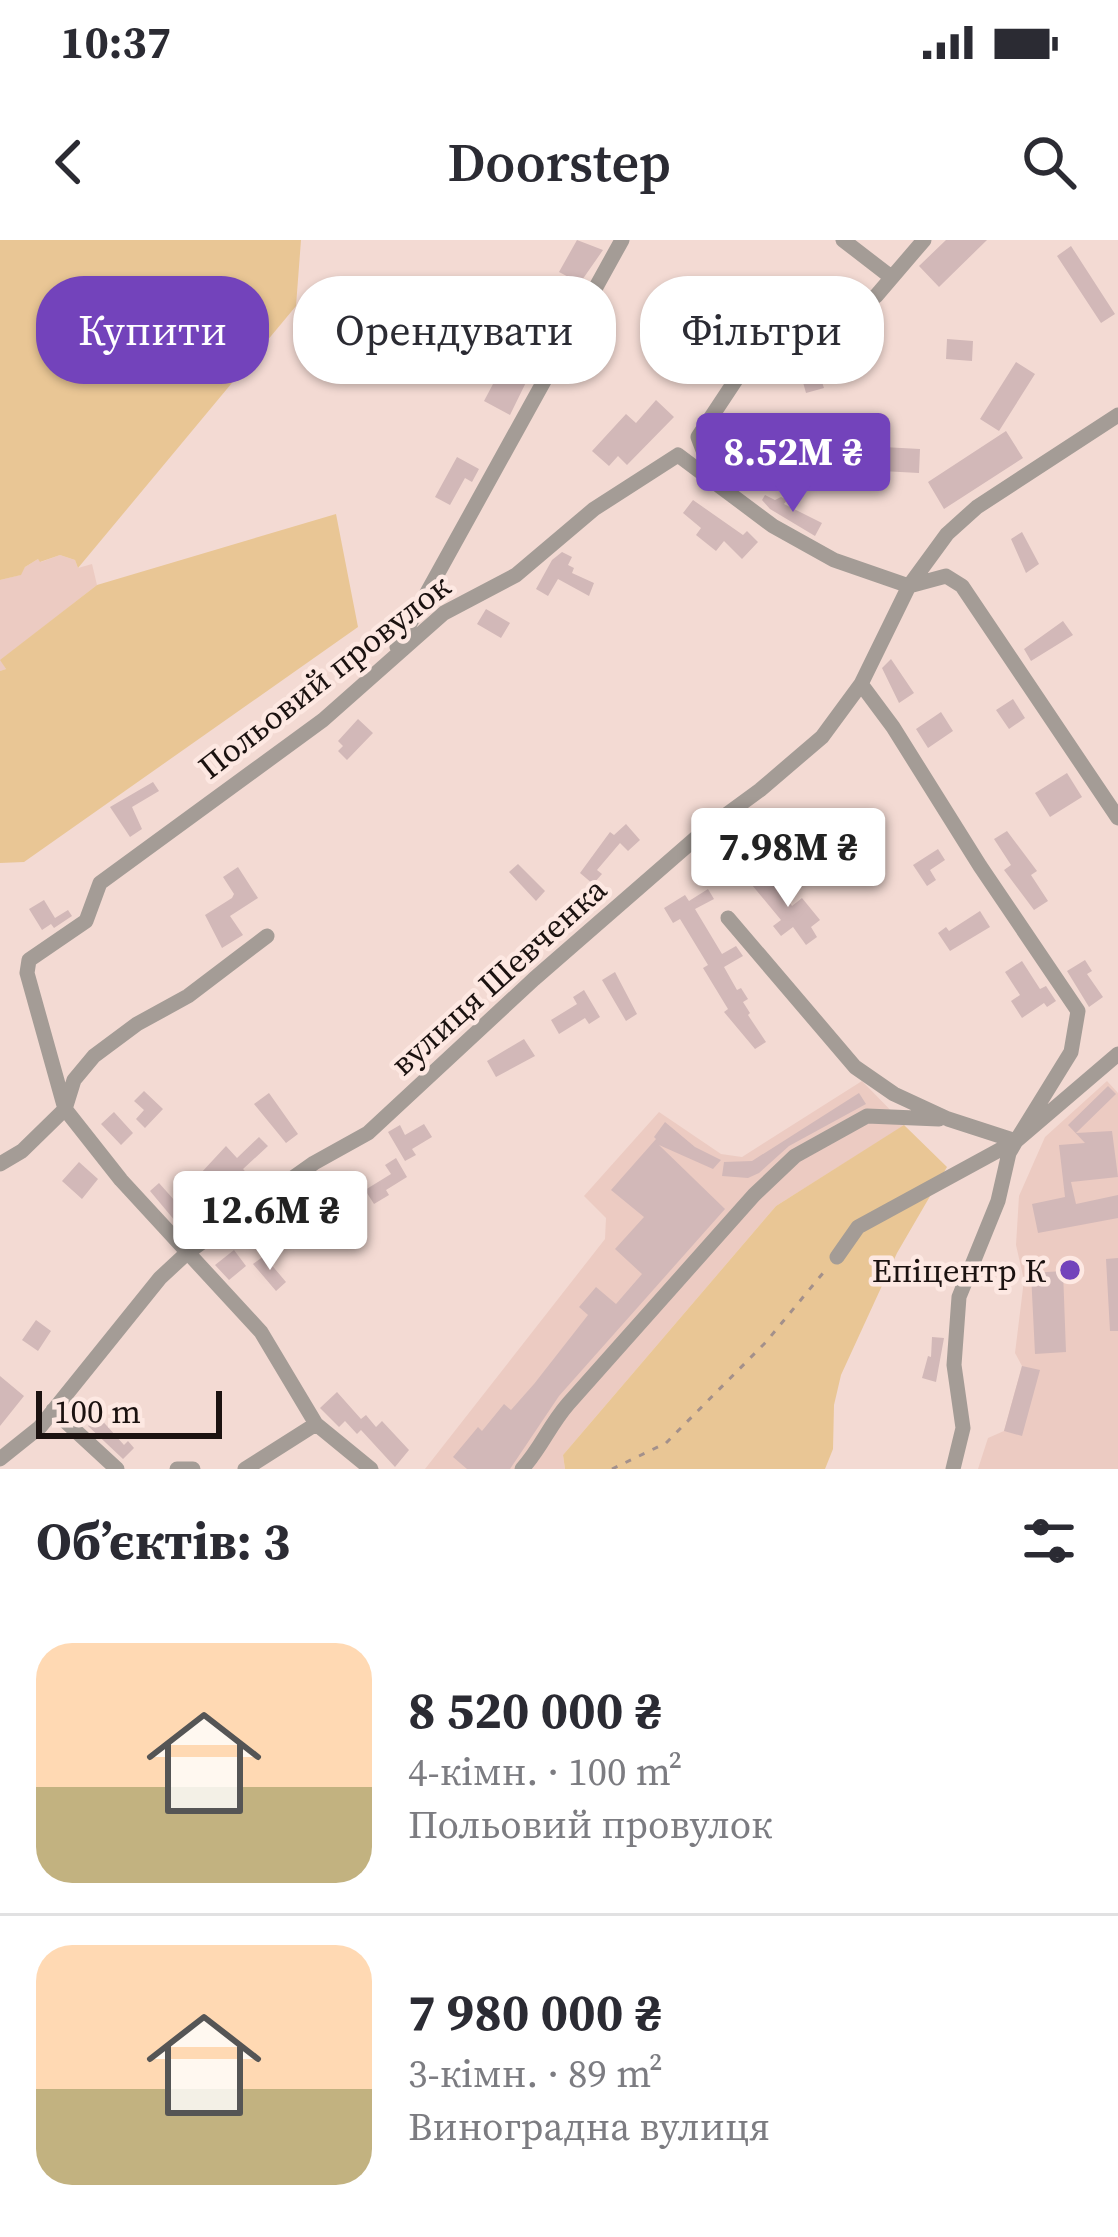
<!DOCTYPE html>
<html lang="uk">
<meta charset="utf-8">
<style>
body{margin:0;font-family:"Source Serif 4",serif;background:#f2f2f3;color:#2b2b33;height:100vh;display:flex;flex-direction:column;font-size:45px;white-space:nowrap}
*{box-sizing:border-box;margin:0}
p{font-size:39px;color:#7c7c81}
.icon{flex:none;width:66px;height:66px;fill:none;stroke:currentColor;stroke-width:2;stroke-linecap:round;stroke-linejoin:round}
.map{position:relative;height:1229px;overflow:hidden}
.panel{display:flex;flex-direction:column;background:#fff;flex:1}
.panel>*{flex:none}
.hud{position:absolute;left:36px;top:36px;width:1047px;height:108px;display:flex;gap:24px}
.scale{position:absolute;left:36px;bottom:30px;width:186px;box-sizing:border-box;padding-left:12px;border:6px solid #1b1210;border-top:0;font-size:33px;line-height:42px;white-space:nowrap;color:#1b1210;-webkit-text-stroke:9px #fde8e2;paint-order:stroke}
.price{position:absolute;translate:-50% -102px;padding:0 27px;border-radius:12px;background:#fff;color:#222;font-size:39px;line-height:78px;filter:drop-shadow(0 3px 6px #0008)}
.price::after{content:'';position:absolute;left:50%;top:72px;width:36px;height:27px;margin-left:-18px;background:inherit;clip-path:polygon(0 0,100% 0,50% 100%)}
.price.on{background:#7343bb;color:#fff}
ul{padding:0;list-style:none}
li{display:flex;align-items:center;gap:36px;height:300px;padding:0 36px}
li+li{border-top:3px solid #e1e1e2}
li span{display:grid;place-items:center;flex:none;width:336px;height:240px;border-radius:36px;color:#555}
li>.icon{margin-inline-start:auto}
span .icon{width:144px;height:144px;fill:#fffc;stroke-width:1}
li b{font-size:51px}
h2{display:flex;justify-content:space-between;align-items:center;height:144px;padding:0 36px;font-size:51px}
.chip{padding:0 42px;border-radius:48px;background:#fff;box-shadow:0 3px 9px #0004;font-size:42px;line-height:108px}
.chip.on{background:#7343bb;color:#fff}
.status{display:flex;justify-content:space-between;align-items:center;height:84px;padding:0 60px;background:#fff;direction:ltr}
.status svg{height:33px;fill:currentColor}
header{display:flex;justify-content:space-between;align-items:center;height:156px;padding:0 36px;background:#fff;font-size:54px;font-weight:600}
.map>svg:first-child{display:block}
.built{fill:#eccbc2}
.green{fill:#e9c695}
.building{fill:#d2b8b8}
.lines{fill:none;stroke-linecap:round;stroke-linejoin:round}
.path{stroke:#a3908b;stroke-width:3;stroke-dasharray:6 9;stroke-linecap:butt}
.minor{stroke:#a49c96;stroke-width:15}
.poi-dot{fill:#7343bb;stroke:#fde8e2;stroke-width:4.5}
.labels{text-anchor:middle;stroke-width:9;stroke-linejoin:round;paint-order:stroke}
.street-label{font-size:33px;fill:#1b1210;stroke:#fde8e2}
.poi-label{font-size:33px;fill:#1b1210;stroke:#fde8e2;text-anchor:end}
</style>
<div class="status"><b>10:37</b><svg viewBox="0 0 49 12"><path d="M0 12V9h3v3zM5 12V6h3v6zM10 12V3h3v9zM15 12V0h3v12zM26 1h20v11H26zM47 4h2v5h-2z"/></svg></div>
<header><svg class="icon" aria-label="back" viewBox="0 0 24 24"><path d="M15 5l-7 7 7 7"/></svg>Doorstep<svg class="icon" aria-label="search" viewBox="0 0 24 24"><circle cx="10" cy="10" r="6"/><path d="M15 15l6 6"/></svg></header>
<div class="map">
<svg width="1118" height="1229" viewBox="0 0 1118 1229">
<rect width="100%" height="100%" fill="#f3dad3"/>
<path class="built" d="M60,315L75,320L78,328L92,324L97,345L1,420L6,429L0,431V340L20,335L25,327L38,319L41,322Z
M862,841L905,885L776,966L563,1215L565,1229H425L605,999L606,978L584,956L659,872L721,914L742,917Z
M1107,841L1118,853V1229H978L988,1198L1004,1191L1022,1126L1015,1113L1024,1040L1016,1005L1019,956L1045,897Z"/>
<path class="green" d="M0,0H301L296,66L78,328L75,320L60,315L40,322L38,319L25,327L21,335L0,340Z
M336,274L358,387L24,622L0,623V431L6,429L0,420L97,345Z
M904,885L947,927L897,1013L841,1135L834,1165L833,1209L825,1229H565L563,1215L776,966Z"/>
<path class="building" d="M577,0L603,10L580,43L559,32Z
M946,0H987L939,47L919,26Z
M1071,6L1115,74L1101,83L1057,16Z
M539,46L569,66L563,77L540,65L535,74L527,69Z
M947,99L973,101L972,121L946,119Z
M865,107L867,131L849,133L848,120L830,121V110Z
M513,118L533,128L510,175L484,161L493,144L479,136L486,122L505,132Z
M822,121L826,138L821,139L824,148L806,153L799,128Z
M1016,122L1035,134L999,191L980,179Z
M656,160L674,177L627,225L618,216L609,226L592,211L626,174L636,183Z
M1006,191L1023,218L944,269L928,242Z
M731,204L762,233L752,245L720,216Z
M846,205L920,209L919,233L844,229Z
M457,217L479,229L472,242L465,238L450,265L435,257Z
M765,255L775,260L781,257L787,260L784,264L822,283L815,296L770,269L762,260Z
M693,260L743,295L747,291L758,302L742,319L724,301L716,311L696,295L701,288L683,273Z
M1022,292L1039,324L1026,333L1011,299Z
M562,312L572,317L568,325L574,328L572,333L594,343L589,356L558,339L548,356L536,349L552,320Z
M486,369L510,383L501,398L477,384Z
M1063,381L1073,395L1031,421L1024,409Z
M891,419L914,453L899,463L882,428Z
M1013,459L1025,478L1009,489L996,470Z
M941,472L953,491L928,508L916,489Z
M358,479L373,493L347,520L338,511L343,506L338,501Z
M1067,533L1082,557L1050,577L1035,553Z
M153,542L159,551L132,567L142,589L130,597L110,567Z
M626,584L640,600L628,611L620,603L597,630L602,634L593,644L580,633L610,592L614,595Z
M1007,591L1037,631L1031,635L1048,661L1034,670L1004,630L1011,625L994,599Z
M938,609L945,620L930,630L936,640L927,646L913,625Z
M518,624L545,651L536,661L509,632Z
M238,627L258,658L230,676L243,695L222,708L205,675L232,658L234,654L223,637Z
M768,632L792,666L802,658L820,680L811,687L817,697L806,705L793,687L781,696L773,686L781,680L752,645Z
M708,649L714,659L695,669L722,714L736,706L743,716L724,727L737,750L741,748L748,759L743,762L750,773L748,775L766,802L755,809L724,772L728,769L703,728L708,725L680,679L673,683L664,668L685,655L689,661Z
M44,660L55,678L68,670L72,676L54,688L51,684L42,690L29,669Z
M980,671L990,687L950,711L938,693L946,687L949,691Z
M1085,720L1092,731L1087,734L1103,757L1089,767L1067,731Z
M1022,721L1040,749L1046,746L1056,761L1047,767L1044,763L1022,778L1011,761L1020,755L1005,732Z
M615,732L637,774L626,781L602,740Z
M584,750L600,777L589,784L585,778L559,794L551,780L577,764L573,757Z
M524,799L535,816L496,837L487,821Z
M1108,846L1116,854L1076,893L1112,891L1118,937L1071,942L1076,964L1118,955V978L1038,993L1032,964L1065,957L1059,905L1085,903L1068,885Z
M144,851L163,869L145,888L136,879L144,870L134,861Z
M269,853L298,894L286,903L254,864Z
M859,853L866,864L789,906L759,933L748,938L722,936L724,922L752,921Z
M114,872L133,893L121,905L101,884Z
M665,882L695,907L721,920L713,929L659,905L725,969L559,1156L510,1229H467L453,1217L478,1187L482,1191L504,1164L511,1170L534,1144L588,1075L579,1067L596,1047L616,1064L642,1034L615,1009L644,977L611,950L656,899L654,897Z
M424,884L432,897L412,909L416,915L405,921L388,892L400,885L405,895Z
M259,897L268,906L243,929L254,941L245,949L229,931L205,953L215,963L204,973L195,963L176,982L150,951L159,943L175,961L226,906L237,918Z
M396,918L407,937L386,950L389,955L374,964L365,950L391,934L385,925Z
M79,922L98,939L82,959L62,941Z
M295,954L308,975L292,985L279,965Z
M234,1010L246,1026L229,1040L215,1025Z
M264,1016L286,1042L276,1051L253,1024Z
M1118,1018V1091H1110L1106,1019Z
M1063,1031L1066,1112L1035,1114L1031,1033Z
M36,1080L51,1091L38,1111L22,1100Z
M932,1097L944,1098L936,1142L922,1138L928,1116L931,1117Z
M1022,1126L1040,1130L1022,1196L1004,1191Z
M0,1136L24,1156L0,1186Z
M337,1152L361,1179L366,1175L376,1187L382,1181L409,1210L395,1227L361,1190L357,1194L345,1181L339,1187L320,1168Z
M98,1176L124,1205L128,1201L134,1208L123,1219L88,1186Z"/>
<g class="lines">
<path class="path" d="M612,1229L666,1203L766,1102L828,1027"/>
<path class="minor" d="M843,0L891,37
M714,239L698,197L737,138L876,56L924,0
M397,407L622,0
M728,678L855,827L894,854L948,879L1016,901L1071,812L1078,771L980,626L893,487L861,444
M0,924L22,911L65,869L74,840L94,816L137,784L188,756L267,696
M837,1017L858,987L1014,902
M53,1170L117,1229
M316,1184L371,1229
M0,1219L40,1187L160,1038L188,1012L314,923L368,893L534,739L704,591L760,550L822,497L861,444L909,346L947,294L977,267L1118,175
M177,1229H193
M245,1229L316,1184L261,1092L121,940L65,869L27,733L29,720L86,681L100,643L323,480L444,373L516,335L594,269L678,215L773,286L834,320L909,346L946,336L962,346L1118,578
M522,1229C541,1208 549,1186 568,1164L754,955L795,916L867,876L939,879
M953,1229L963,1188L954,1125L959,1057L998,961L1009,913L1016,901L1118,814"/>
</g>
<circle class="poi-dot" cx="1070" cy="1030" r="12"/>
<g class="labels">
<g class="street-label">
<text transform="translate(324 436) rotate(-38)" y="12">Польовий провулок</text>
<text transform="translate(498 736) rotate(-42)" y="12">вулиця Шевченка</text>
</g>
<g class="poi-label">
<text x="1046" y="1042">Епіцентр К</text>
</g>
</g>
</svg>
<div class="scale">100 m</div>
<b class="price on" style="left:793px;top:275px">8.52M ₴</b>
<b class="price" style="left:788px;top:670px">7.98M ₴</b>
<b class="price" style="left:270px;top:1033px">12.6M ₴</b>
<div class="hud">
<a class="chip on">Купити</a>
<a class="chip">Орендувати</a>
<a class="chip">Фільтри</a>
</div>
</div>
<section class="panel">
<h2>Об’єктів: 3<svg class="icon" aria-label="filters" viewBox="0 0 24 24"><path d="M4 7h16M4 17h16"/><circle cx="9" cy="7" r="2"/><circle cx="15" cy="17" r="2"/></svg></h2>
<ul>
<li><span style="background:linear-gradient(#ffd9b3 60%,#c2b280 0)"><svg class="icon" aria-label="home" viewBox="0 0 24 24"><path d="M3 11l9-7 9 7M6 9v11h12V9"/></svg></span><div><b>8 520 000 ₴</b><p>4-кімн. · 100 m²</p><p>Польовий провулок</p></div></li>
<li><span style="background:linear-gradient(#ffd9b3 60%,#c2b280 0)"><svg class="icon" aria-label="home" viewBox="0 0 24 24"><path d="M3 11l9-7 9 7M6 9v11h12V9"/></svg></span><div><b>7 980 000 ₴</b><p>3-кімн. · 89 m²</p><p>Виноградна вулиця</p></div></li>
</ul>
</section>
